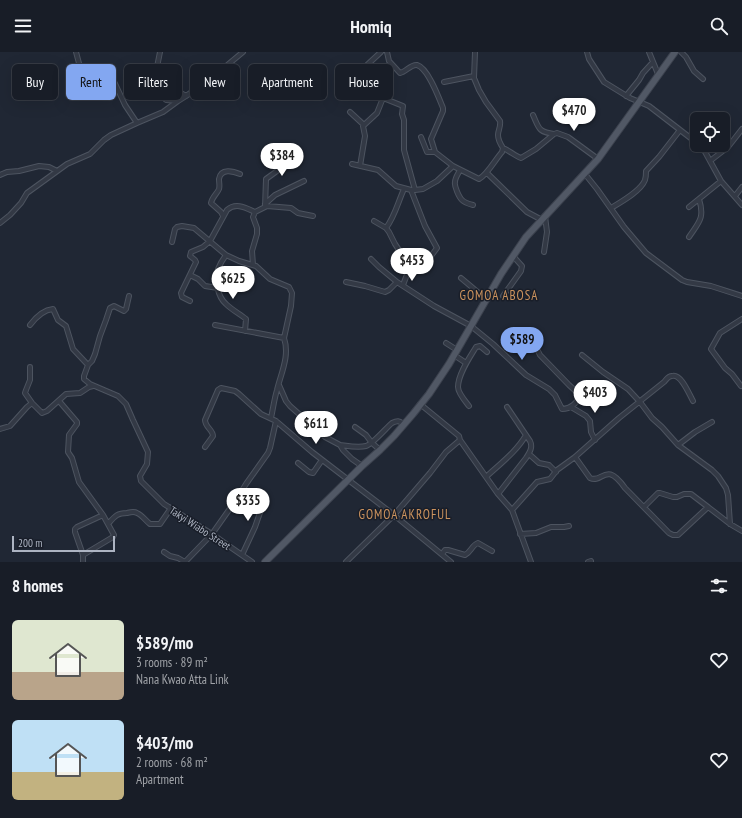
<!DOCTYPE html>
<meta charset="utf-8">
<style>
body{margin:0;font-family:"PT Sans Narrow",sans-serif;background:#21262f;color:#f1f3f6;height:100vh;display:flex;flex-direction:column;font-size:15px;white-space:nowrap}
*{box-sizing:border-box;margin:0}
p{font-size:13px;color:#9fa2a7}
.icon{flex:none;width:22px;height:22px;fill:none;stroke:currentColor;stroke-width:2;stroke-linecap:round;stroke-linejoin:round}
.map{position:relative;height:510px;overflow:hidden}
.drawer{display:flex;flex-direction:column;background:#181d27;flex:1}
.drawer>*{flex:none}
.top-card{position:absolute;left:12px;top:12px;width:400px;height:36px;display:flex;gap:8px}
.tools{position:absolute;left:690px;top:60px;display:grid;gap:8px}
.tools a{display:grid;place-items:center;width:40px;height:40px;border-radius:6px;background:#181d27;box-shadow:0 4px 16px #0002,0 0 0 1px #363b44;font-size:20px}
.scale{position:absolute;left:12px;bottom:10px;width:103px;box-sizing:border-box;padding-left:4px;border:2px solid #adb4c2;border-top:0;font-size:11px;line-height:14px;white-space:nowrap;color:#adb4c2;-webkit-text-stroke:3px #191e29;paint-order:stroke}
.price{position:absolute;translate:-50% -34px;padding:0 9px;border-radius:14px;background:#fff;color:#222;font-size:13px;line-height:26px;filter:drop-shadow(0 1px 2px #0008)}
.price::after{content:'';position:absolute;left:50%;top:24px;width:12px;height:9px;margin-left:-6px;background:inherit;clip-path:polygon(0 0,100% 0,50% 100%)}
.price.on{background:#83a7f1;color:#111}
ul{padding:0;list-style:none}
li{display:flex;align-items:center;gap:12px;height:100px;padding:0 12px}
li span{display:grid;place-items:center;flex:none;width:112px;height:80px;border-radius:6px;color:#555}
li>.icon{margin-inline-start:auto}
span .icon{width:48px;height:48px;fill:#fffc;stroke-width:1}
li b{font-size:17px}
h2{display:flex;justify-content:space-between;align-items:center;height:48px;padding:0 12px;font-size:17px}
.chip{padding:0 14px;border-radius:6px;background:#181d27;box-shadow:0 4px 16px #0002,0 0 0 1px #363b44;font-size:14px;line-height:36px}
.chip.on{background:#83a7f1;color:#111}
header{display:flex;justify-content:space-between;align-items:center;height:52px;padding:0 12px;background:#181d27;font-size:18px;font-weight:600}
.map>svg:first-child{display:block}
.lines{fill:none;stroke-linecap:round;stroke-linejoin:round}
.street-casing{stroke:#4d5460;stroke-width:6}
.primary-casing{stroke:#3c424e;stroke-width:8}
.street{stroke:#333945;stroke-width:4}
.primary{stroke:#515865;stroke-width:6}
.labels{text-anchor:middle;stroke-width:3;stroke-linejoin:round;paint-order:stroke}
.street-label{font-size:11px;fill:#adb4c2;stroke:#191e29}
.quarter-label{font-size:13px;letter-spacing:1px;fill:#cc935e;stroke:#191e29}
</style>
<header><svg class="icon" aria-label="menu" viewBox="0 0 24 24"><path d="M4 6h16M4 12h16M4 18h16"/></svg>Homiq<svg class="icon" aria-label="search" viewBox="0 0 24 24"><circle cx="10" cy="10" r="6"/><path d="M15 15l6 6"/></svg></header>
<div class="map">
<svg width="742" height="510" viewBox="0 0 742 510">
<rect width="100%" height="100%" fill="#202734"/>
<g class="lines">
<defs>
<path id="street" d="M76,0L80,15L83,21L87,22L108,21L111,23L125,53L137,71
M160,0L157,15L159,19L173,36L186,44
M387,0L389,9L400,21C406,20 411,12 417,13C428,16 439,46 443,56V59L431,87L435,100
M587,0L589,7L604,30L630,46L649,54L697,91
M649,0L658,22
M681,0L686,5L694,19L703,27
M148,28L158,40L166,48L178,49L186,44L213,25L243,0
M444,30L474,24
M626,44L639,28L643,21L653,10
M383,46L403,54L402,62L404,68V98L415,138
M350,60L364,73
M533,63C539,76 538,80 554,82
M421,85L427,100H435L453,114L479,127C487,123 495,108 502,100L503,96C501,93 498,88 498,83C498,78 501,75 500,69L486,50L479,38L474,26L475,0
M699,93L704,98L721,129L742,153
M503,96C510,99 515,104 521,106L536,97L554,82L557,81L568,85L598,107
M710,109L728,95L742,77
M352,112L378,118L396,134L411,138H415L423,137L437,129L453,114
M360,114L365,84L363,74L377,61L383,46L386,37L385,32L367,19L365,16L367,13L381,0
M460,118C458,122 455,126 455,130C454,134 459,145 462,148C465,151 469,152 473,153
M487,121L527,160L542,168
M585,122L597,137L624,175L646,201L682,228L687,230L711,234L742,244
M0,123L7,120L19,119L39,114L49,115L57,119
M735,144L742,135
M265,152L275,143L304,129
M265,155L266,127L277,119L279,116L276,106L272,97
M689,155L721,129
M611,156C621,150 641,139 645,128C646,125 646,122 646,119L659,105L680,78
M223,164L221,160L211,151C212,145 217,142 219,137C220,134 219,131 219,127C221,116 233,119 240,122
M374,169L386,176L389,180L395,192L401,201L414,211
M0,171L10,163L21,151L27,141L67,112L90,102L104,88L111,83L137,71L163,60L178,49
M386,176C395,164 398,150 404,137
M689,185C699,170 705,166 699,147
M172,190L175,177L177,175L182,174L194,176L226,203L239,209L256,214L270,227L289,235L292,241L291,254L284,286
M544,200L547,180L545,164
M226,203C223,207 220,212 218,217C215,228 217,244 226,252C232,258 240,262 246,267L245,279
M371,207L379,215L397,230
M253,213L252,199L257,182V176L253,165L255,160L267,154L291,156L298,161L313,164
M190,223L198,227L205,234L218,236
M461,226L486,247
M346,230L365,234L385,240L389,238L397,230L434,254L471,274L493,292L526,323L549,337L555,343L562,357C571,357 576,351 581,344L569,333L540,303L531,285
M403,233C406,224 414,204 425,201L431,204L437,196L425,174L411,138
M129,244L126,257L124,259L114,254L110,256L106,268L100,284L95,302L92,309L88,313L84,324V327L90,332L118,344L126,352L133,368L148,400L147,412L140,424L141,429L164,452L212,482L226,492L252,510
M503,244L521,219L522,214L513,204
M190,249L182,245L181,241L196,210L195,208L190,204L191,200L203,195L210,189L227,158C236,150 246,156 255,160
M30,273C36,265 43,258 53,257L58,268L66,274L73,297L88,313
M215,273L284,286C290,304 281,321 277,338C274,348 273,357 271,366
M446,291L457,298
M454,303L466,311
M582,303L603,320L628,337L640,350L652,366L662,375L678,393L712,418L718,424L726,436L728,443L730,472
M30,315V328L26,338L25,341L32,351L42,361L47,359L66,342L80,341L89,335L93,334
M279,333L286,349L290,354L325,385L340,393L343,398L352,407L362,414
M741,334L732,322L725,316L711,297L720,281L742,267
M581,344L592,336
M59,349L77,370V372L69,383L68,400L72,406L79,430L103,463L114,483L113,485L83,503
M420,352L459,384L460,388L498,442L512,458L531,510
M469,354C465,349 458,341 458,335C458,322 470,305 476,295L480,294L487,300
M571,355L586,364L590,369L591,380L595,388
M355,375L366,383L372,391L380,398
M0,377L10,374L27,355L32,351
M340,393C348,394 358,396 366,394C372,393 387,375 392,371C398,368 399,369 404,372
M678,393L695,380L712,370
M205,395L213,384C213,378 205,375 205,368L218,338L221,336L235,339L239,342L261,362L276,369L312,400L394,463L346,510
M529,402L539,411L549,413L556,420
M575,405L590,426C603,432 605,408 625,436L669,481L673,483H678L708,455L730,472L742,479
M298,411L309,420L313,421L322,408
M486,425C500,412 517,399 526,383
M240,442L261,453L262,455L255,475L242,503
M498,442L526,406C530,400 533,395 530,389L507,355
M644,455L658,441H660L673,445H677L684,442H691L708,455
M512,458L537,430L550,427L557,418L575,405L619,366L664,330C666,328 668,324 672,324C681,321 689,342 693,349
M108,472C115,464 117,461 127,461C131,460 134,459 137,461C142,463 146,469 150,472H160L171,456
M520,482L536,481L551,475H564L569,474
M164,500L170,504L178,506L185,510
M442,502L445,498H448L465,503C471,500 472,493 478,491L492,499
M83,510V503L75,480V477L77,475L103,463
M185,510L212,482L236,448L246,432L268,401L270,396L276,369
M451,510L394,463L430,421L446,400L460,388
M588,510L591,509"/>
<path id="primary" d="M265,510L362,414L380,398L394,384L413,362L429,342L449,312L501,222L526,185L598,107L675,0"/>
</defs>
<use href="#street" class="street-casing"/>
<use href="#primary" class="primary-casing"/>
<use href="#street" class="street"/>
<use href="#primary" class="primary"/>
</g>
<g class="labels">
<g class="street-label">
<text transform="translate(200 476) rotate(33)" y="4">Takyi Wiabo Street</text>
</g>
<g class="quarter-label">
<text x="499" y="248">GOMOA ABOSA</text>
<text x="405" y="467">GOMOA AKROFUL</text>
</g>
</g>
</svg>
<div class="tools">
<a><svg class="icon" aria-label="locate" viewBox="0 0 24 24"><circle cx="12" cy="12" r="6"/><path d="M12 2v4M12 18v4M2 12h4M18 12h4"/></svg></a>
</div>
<div class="scale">200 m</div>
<b class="price" style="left:574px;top:80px">$470</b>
<b class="price" style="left:282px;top:125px">$384</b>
<b class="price" style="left:412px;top:230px">$453</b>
<b class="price" style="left:233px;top:248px">$625</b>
<b class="price on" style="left:522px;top:309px">$589</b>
<b class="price" style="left:595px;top:362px">$403</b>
<b class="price" style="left:316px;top:393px">$611</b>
<b class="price" style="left:248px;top:470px">$335</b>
<div class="top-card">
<a class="chip">Buy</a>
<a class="chip on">Rent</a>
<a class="chip">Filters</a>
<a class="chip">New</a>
<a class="chip">Apartment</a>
<a class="chip">House</a>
</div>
</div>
<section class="drawer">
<h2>8 homes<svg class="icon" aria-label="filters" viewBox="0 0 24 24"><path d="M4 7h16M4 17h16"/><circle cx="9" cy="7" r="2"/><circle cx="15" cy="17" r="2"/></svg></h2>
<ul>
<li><span style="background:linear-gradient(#dfe7d0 65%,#b9a48a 0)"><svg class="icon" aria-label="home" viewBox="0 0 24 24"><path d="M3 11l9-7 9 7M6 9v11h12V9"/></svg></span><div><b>$589/mo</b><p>3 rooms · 89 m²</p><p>Nana Kwao Atta Link</p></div><svg class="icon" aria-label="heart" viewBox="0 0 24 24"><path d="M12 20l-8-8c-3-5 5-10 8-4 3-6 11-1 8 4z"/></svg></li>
<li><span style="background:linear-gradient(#bfe0f5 65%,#c2b280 0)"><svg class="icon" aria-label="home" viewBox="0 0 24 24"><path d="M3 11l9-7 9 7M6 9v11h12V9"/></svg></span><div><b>$403/mo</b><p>2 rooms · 68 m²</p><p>Apartment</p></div><svg class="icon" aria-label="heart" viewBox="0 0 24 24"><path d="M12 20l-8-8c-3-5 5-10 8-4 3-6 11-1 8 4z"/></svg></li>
</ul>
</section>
